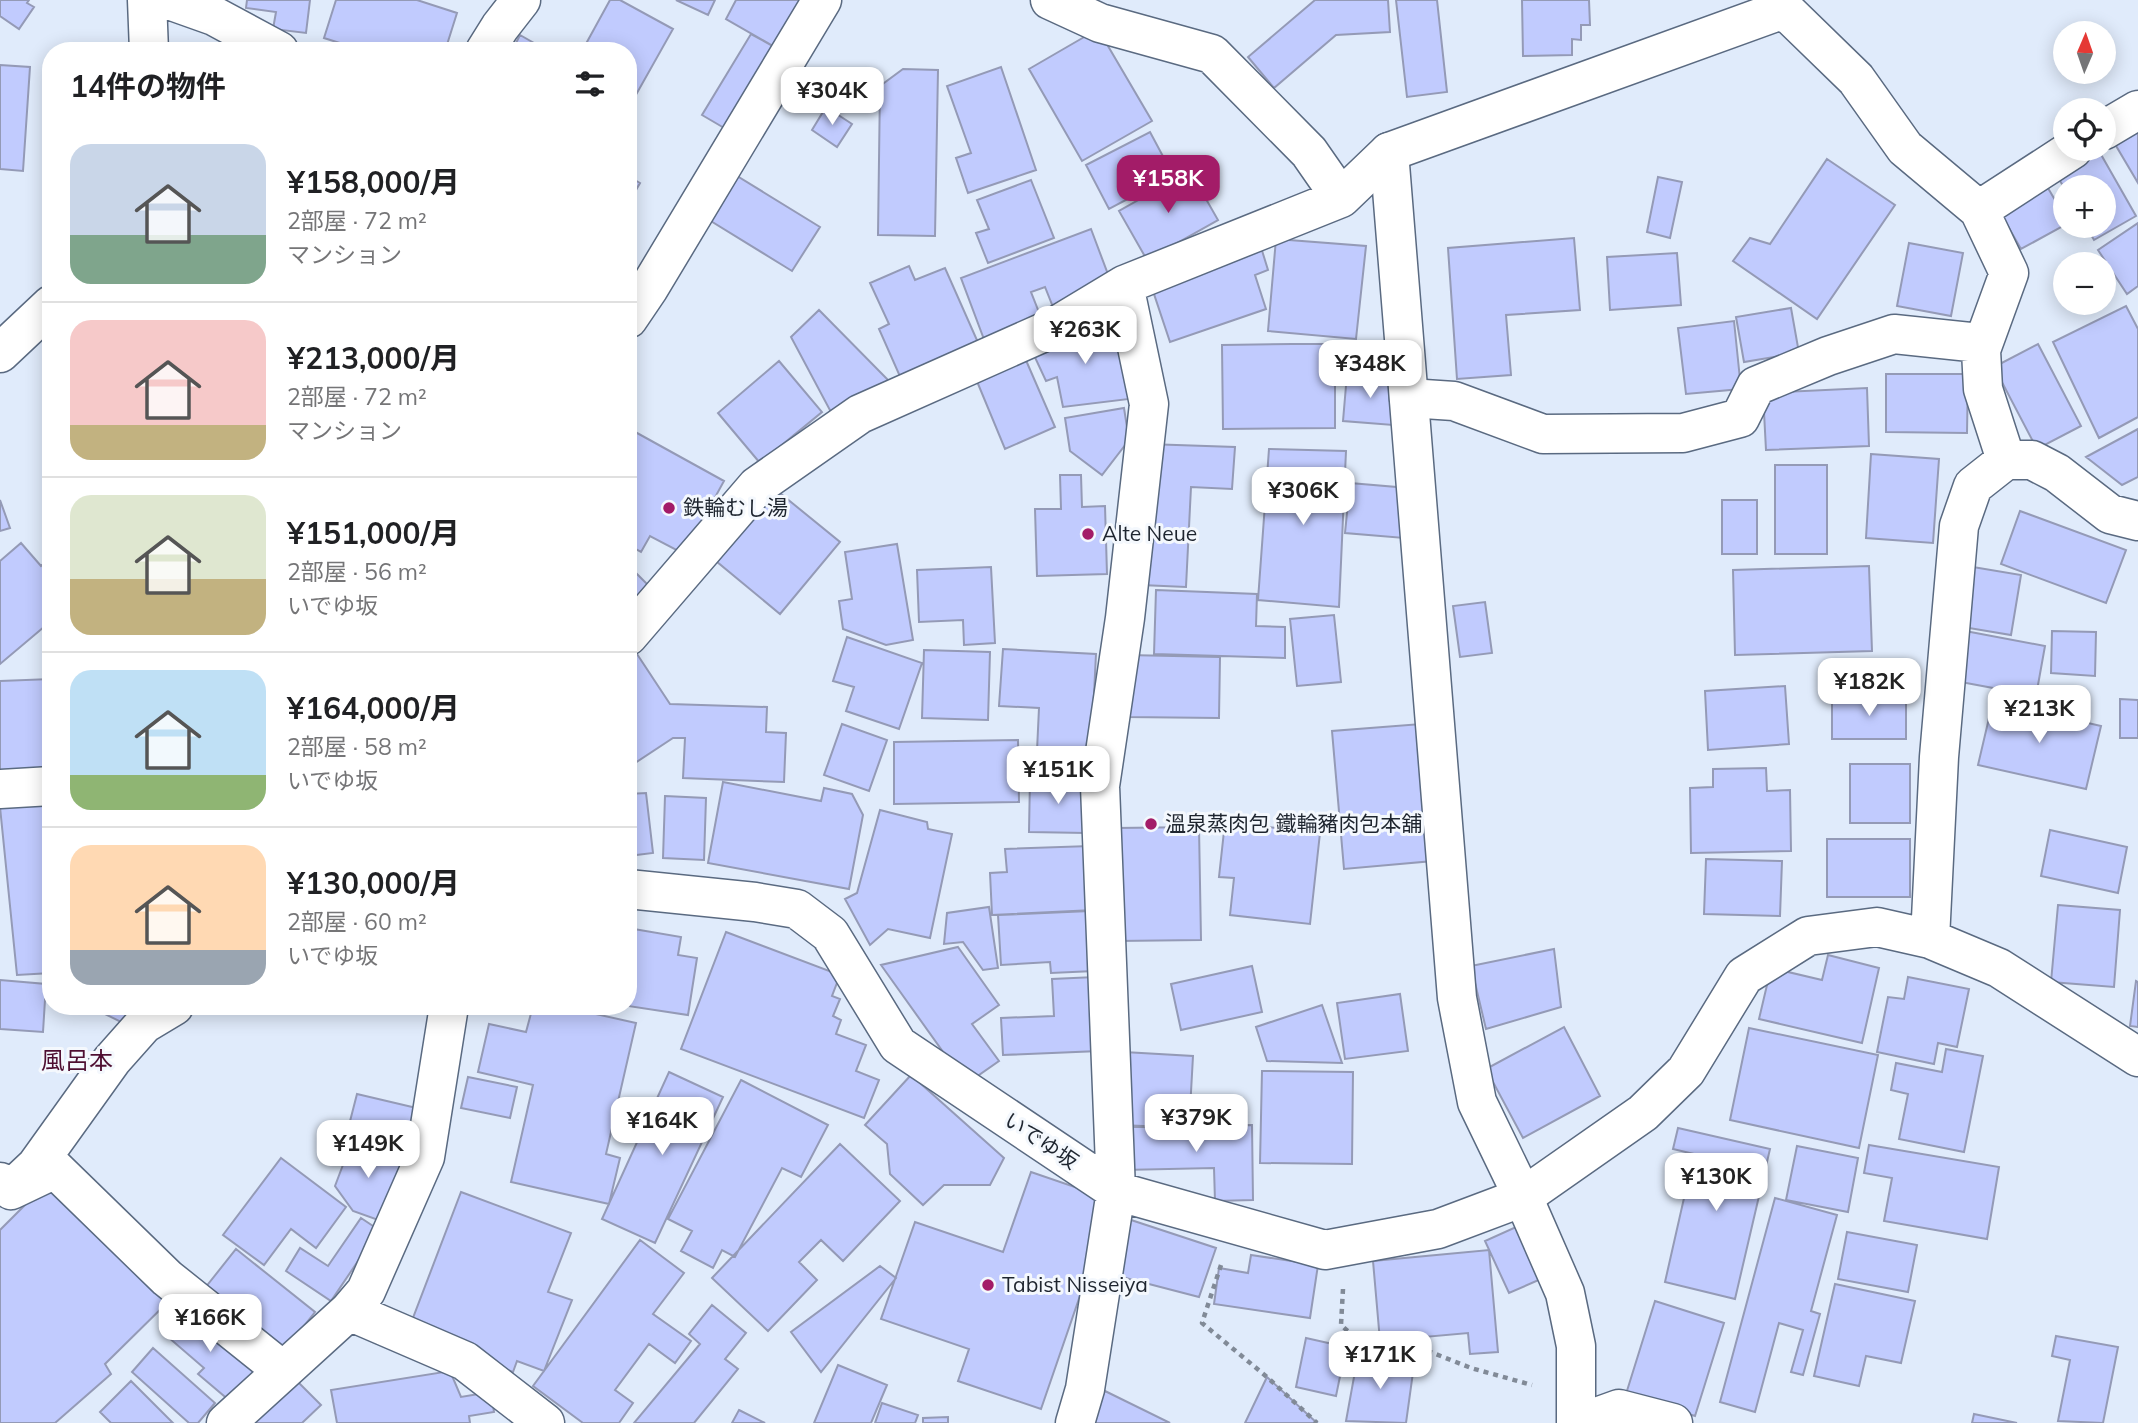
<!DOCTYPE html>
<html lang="ja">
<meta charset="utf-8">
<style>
body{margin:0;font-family:Mulish,"Noto Sans JP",sans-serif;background:#f6f6f6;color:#202124;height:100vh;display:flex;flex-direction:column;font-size:26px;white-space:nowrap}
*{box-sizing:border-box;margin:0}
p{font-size:23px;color:#757577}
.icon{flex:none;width:38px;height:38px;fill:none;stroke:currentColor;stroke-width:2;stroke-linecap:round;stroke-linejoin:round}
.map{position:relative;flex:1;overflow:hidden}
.details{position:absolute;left:42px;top:42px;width:595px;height:973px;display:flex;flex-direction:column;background:#fff;border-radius:28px;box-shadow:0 4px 18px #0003}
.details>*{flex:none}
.needle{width:46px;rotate:2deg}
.tools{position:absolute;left:2053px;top:21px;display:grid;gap:14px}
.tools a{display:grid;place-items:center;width:63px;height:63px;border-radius:50%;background:#fff;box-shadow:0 4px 18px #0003;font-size:35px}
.price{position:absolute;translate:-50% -60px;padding:0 16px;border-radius:14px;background:#fff;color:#222;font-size:23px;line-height:46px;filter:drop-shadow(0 2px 4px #0008)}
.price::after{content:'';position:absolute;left:50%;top:42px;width:21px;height:16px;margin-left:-10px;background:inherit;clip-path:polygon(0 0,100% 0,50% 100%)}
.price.on{background:#a31c68;color:#fff}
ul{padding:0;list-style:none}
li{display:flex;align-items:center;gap:21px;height:175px;padding:0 28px}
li+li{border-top:2px solid #e0e0e0}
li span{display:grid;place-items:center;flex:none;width:196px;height:140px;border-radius:21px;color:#555}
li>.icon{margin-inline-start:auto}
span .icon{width:84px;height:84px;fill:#fffc;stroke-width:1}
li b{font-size:30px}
h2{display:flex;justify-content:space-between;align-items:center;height:84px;padding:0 28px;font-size:30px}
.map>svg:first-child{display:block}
.building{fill:#c1cbfe;stroke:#949ab6;stroke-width:2}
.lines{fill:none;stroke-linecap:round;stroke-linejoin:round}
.minor-casing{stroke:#5a6a81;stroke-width:41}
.tertiary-casing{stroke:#5a6a81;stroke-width:41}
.path{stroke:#818a97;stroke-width:4.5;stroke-dasharray:5 5;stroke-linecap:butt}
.minor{stroke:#fff;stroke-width:38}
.tertiary{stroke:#fff;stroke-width:38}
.poi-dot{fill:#a31c68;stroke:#f4f8fd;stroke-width:2.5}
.labels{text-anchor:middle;stroke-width:6;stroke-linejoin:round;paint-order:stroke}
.poi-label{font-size:21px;fill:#1e252f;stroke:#f4f8fd;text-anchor:start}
.street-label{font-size:21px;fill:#1e252f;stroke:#f4f8fd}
.quarter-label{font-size:24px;fill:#4e0e31;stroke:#f4f8fd}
</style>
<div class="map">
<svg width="2138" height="1423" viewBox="0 0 2138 1423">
<rect width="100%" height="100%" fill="#e0ebfb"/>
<path class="building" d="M0,0H29L27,3L34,7L19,29L0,16Z
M247,0H310L306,33L273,29L276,12L246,8Z
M336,0H417L457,13L445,51H365L324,38Z
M610,0H620L673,29L628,109V51H582Z
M676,0H715L708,15Z
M736,0H809L780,50L726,19Z
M1315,0H1388L1390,32L1336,35L1274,88L1248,57Z
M1396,0H1437L1447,92L1407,97Z
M1522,0H1589L1590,25H1581V40L1572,39V55L1523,56Z
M1098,29L1152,121L1082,161L1029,69Z
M751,34L780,50L731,132L702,115Z
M230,35L250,51H216Z
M520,35L548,51H512Z
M0,65L30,67L23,171L0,169Z
M1001,67L1036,170L968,193L956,158L971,153L947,86Z
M903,69L938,70L935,236L878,235L880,86Z
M826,107L852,124L837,147L812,130Z
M2138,124V183L2112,139Z
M1150,132L1173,175L1109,209L1086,165Z
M2099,151L2136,216L2094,240L2086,226H2104V187H2065V189L2057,176Z
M1827,159L1895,205L1817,319L1733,261L1750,238L1770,244Z
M729,171L820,227L792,271L701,215Z
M1190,171L1218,220L1147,260L1119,211Z
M628,176L640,183L628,204Z
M1658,177L1682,182L1670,238L1647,232Z
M1031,180L1054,238L988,263L976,233L989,229L977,200Z
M2045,183L2065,217V225L2021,249L1998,209Z
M2138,223V286L2127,294L2098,250Z
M1091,229L1112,285L1053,307L1045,287L1031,292L1042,320L985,342L961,278Z
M1574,238L1580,310L1506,315L1511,375L1457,379L1448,248Z
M1276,239L1366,246L1356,339L1268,331Z
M1909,243L1963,253L1951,316L1897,306Z
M1260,244L1268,270L1255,275L1266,309L1170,342L1150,282Z
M1677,253L1681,305L1610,310L1607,257Z
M909,266L915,280L945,268L980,347L902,381L879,329L889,324L870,283Z
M2126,306L2138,329V417L2099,438L2053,342Z
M1791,308L1799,353L1744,362L1736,317Z
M819,310L891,383L832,414L791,337Z
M1734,321L1741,389L1686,394L1678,328Z
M1078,326L1119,330L1129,399L1063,407L1057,377L1046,381L1032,351Z
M1292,344H1335V428L1223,429L1222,345Z
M2038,344L2081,426L2037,449L1994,367Z
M1025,358L1055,427L1005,449L976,379Z
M779,361L822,412L760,463L718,413Z
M1347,374L1398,379L1393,425L1343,421Z
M1886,374H1968L1967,433L1886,432Z
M1867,388L1869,446L1766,450L1763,393Z
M1124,408L1129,440L1102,475L1070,451L1065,418Z
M628,428L724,481L684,554L650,536L641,552L628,545Z
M2138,429V477L2122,485L2086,457Z
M1147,444L1235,447L1232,489L1191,487L1186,587L1141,585Z
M1269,449L1346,451L1339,607L1258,600Z
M1871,454L1939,459L1933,543L1866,538Z
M1775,465H1827V554H1775Z
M1060,475H1081L1082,507L1105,506L1107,574L1037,576L1035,509H1061Z
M1350,483L1408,488L1404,538L1345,533Z
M775,489L840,542L780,614L716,561Z
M0,500L10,528L0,531Z
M1722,500H1757V554H1722Z
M2020,511L2126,550L2106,603L2001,564Z
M21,543L41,566L51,557V621L0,664V561Z
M897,544L913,640L886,645L843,629L839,601L852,599L845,552Z
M1869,566L1872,651L1735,655L1733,570Z
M1967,566L2021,575L2011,635L1957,626Z
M991,567L995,643L964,645L963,620L919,622L917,570Z
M636,573L652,589L628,616V581Z
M1156,590L1257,594L1256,626L1285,627V658L1154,654Z
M1485,602L1492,653L1460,657L1453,606Z
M1334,615L1341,682L1297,686L1290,619Z
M1960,630L2045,646L2036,696L1950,680Z
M2052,631L2096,632L2095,676L2051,673Z
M847,637L922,663L899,729L846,711L854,687L833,681Z
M1003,649L1096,654L1090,775L1036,772L1039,708L999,706Z
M924,650L990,652L988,720L922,718Z
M635,651L670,704L767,707L766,732L786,733L784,782L683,778L685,738H673L629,767L628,656Z
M1127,655L1220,657L1219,718L1126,717Z
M51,679V770L0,772V681Z
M1785,686L1789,744L1708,750L1705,691Z
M1832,697H1906V739H1832Z
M2120,699L2138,700V738H2120Z
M1993,701L2101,726L2086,789L1978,765Z
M842,724L887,740L869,791L824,775Z
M1421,724L1433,861L1344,869L1332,731Z
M1018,740L1019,802L894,804V742Z
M1850,764H1910V823H1850Z
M1766,768L1767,791L1790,790L1791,851L1691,853L1690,788L1713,787V769Z
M1030,778L1087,780L1086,833L1029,832Z
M723,782L821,801L824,788L852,794L863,815L849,889L708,863Z
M646,793L653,853L628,856V794Z
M665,796L706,798L704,860L663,858Z
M51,804V973L17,975L0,807Z
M880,810L927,822L928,829L952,834L930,938L888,929L870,945L845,899L857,893Z
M1225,822L1320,833L1310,924L1230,915L1234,878L1219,877Z
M1199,827L1201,940L1117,941L1116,828Z
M2050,830L2127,847L2118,893L2041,876Z
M1827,839H1910V897H1827Z
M1090,846L1094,910L992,915L990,873L1007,872L1005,849Z
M1706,859L1782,861L1780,916L1704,914Z
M2058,905L2120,910L2114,987L2051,982Z
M989,907L998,968L983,970L963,942L944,944L947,913Z
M1090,911L1094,971L1051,973L1050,962L1001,965L998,915Z
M628,928L681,937L678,955L697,958L688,1015L628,1006Z
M726,932L840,975L832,996L840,999L833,1016L841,1020L836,1034L866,1045L856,1071L879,1080L864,1118L681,1049Z
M958,947L999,1005L972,1024L999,1061L966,1084L881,965Z
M1554,949L1561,1007L1486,1029L1471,966Z
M1828,955L1879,968L1862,1043L1759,1019L1771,968L1822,980Z
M1252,966L1262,1012L1181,1030L1171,984Z
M1095,977L1099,1051L1003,1055L1001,1018L1054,1016L1052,979Z
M1908,977L1969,989L1957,1047L1938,1043L1934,1064L1877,1052L1888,997L1904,999Z
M0,980L46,984L43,1032L0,1029Z
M2136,981L2138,982V1027L2130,1026Z
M1400,994L1408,1051L1345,1059L1337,1003Z
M1322,1005L1342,1063L1267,1061L1256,1027Z
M89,1006H131L123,1023Z
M533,1006H560L636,1023L606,1154L620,1158L609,1204L511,1182L533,1085L478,1072L489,1024L526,1032Z
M1564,1027L1600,1096L1523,1138L1486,1069Z
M1749,1028L1878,1055L1859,1148L1730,1120Z
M1946,1049L1983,1056L1964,1152L1899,1139L1908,1094L1891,1090L1896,1063L1942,1072Z
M1124,1052L1193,1056L1189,1128L1120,1125Z
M1262,1071L1353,1072L1352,1164L1260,1163Z
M669,1072L723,1097L655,1243L602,1219Z
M911,1075L1004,1158L990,1185H944L923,1205L890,1174L887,1144L865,1125Z
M468,1077L517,1087L510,1118L461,1108Z
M741,1080L828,1125L801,1177L782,1168L735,1257L722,1250L713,1268L681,1251L692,1231L668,1219Z
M357,1094L425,1110L416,1146L348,1129Z
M1252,1125L1253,1200L1215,1201L1214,1168L1123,1170L1122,1127Z
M1678,1128L1770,1149L1735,1299L1665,1282L1694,1154L1673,1149Z
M352,1141L404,1160L381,1221L353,1211L335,1186Z
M840,1144L900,1201L843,1261L821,1240L799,1262L817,1280L768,1331L712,1278Z
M1869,1145L1999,1167L1987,1239L1884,1221L1892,1178L1864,1173Z
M1797,1146L1858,1158L1848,1212L1786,1200Z
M281,1158L346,1207L316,1248L291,1229L264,1265L223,1235Z
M1031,1172L1113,1200L1041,1409L958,1381L969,1349L881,1319L915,1222L1003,1252Z
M55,1175L175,1295L105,1364L111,1374L55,1423H0V1230Z
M461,1192L571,1233L548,1292L572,1300L544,1371L517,1361L513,1372L408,1331Z
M1775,1198L1837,1215L1811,1311L1820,1314L1803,1375L1791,1372L1803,1330L1779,1323L1755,1412L1720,1402Z
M361,1218L379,1230L331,1301L286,1271L300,1248L328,1266Z
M1125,1218L1216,1248L1199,1297L1118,1276Z
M1516,1227L1541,1279L1509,1293L1485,1241Z
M1847,1232L1917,1245L1908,1292L1838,1279Z
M640,1240L684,1273L653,1314L691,1341L675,1363L649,1344L615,1390L633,1403L619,1423H583L533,1386Z
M236,1249L315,1312L280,1356L201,1293Z
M1489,1250L1498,1352L1470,1354L1468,1333L1380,1341L1373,1261Z
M1251,1255L1318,1265L1310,1318L1214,1304L1219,1268L1248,1273Z
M880,1266L896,1278L821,1372L791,1332Z
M1835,1284L1915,1301L1901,1363L1866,1356L1859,1386L1814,1376Z
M1655,1301L1724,1323L1695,1416L1626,1394Z
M712,1305L746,1333L725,1359L738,1369L694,1423H634L700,1344L689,1334Z
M183,1306L258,1369L230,1401L198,1374L204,1368L161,1331Z
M2056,1336L2118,1347L2103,1423L2058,1421L2070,1360L2052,1356Z
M1306,1338L1346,1347L1336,1396L1296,1387Z
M153,1348L215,1403L198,1423H189L132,1372Z
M1358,1355L1414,1365L1406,1423L1346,1421Z
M838,1365L887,1385L871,1423H814Z
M450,1371L461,1397L491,1392L494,1412L469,1416L470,1423H337L331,1390Z
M292,1376L321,1405L302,1423H256L250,1417Z
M1267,1377L1317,1423H1245Z
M131,1381L173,1423H111L100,1412Z
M1105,1391L1170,1423H1089Z
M882,1403L918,1415L915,1423H875Z
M739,1410L765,1423H732Z
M1974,1414L2017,1423H1972Z
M948,1417V1423H923V1418Z"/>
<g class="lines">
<defs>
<path id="minor" d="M147,0L149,51
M169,0L214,16L279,51
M1050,0L1100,23L1212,54L1309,152L1341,198
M485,51L500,27L521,0
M2104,130L2138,110
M1979,210L2073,149
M628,319L649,288L822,0
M0,353L51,305
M1409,398L1454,401L1543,434L1683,433L1740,418L1756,386L1828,356L1894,334L1970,342L1981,350
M628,636L757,486L860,414L1051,329L1124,285L1341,198L1389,152L1784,9L1856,79L1905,148L1979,210L2009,273L1981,350L1983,389L2006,460
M0,789L51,786
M628,889L755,902L797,909L830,934L898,1045L1116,1191L1325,1250L1438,1229L1523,1197L1643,1113L1686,1071L1744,976L1808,936L1877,927L1930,939L1999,968L2138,1057
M1930,939L1939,757L1959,526L1973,486L2006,460H2032L2057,473L2110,514L2138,521
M0,1182L11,1190L55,1169L167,1278L282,1370
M19,1182L36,1166L112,1060L144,1024L174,1006
M349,1311L465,1361L545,1423
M226,1423L349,1311L366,1291L425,1157L449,1006
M1075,1423L1085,1389L1116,1191L1100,786L1125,618L1149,404L1124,285
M1580,1423L1619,1409L1673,1423"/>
<path id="tertiary" d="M1389,152L1457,998L1477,1102L1523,1197L1565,1293L1576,1346V1423"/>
</defs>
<use href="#minor" class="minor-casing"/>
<use href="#tertiary" class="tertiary-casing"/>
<path class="path" d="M1221,1265L1202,1323L1267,1377L1317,1423
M1343,1289L1341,1325L1362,1344L1428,1351L1471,1368L1532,1385"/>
<use href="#minor" class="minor"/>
<use href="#tertiary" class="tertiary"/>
</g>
<g class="poi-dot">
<circle cx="669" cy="508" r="7"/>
<circle cx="1088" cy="534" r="7"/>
<circle cx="1151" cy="824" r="7"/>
<circle cx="988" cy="1285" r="7"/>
</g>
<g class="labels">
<g class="poi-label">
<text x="683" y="515">鉄輪むし湯</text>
<text x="1102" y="541">Alte Neue</text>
<text x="1165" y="831">溫泉蒸肉包 鐵輪豬肉包本舖</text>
<text x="1002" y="1292">Tabist Nisseiya</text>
</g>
<g class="street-label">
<text transform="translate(1041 1141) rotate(34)" y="7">いでゆ坂</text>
</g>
<g class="quarter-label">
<text x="77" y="1069">風呂本</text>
</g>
</g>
</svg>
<div class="tools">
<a><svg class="needle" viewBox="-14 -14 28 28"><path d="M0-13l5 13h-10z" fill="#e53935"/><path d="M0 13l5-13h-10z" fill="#757577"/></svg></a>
<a><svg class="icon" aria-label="locate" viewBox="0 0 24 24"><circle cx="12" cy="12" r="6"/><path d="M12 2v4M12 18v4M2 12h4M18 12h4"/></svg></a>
<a>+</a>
<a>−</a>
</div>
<b class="price" style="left:832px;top:127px">¥304K</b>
<b class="price on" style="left:1168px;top:215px">¥158K</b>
<b class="price" style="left:1085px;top:366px">¥263K</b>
<b class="price" style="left:1370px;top:400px">¥348K</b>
<b class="price" style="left:1303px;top:527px">¥306K</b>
<b class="price" style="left:1869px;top:718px">¥182K</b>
<b class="price" style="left:2039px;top:745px">¥213K</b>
<b class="price" style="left:1058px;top:806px">¥151K</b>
<b class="price" style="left:1196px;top:1154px">¥379K</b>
<b class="price" style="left:662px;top:1157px">¥164K</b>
<b class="price" style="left:368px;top:1180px">¥149K</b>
<b class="price" style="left:1716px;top:1213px">¥130K</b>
<b class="price" style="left:210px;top:1354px">¥166K</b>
<b class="price" style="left:1380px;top:1391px">¥171K</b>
<section class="details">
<h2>14件の物件<svg class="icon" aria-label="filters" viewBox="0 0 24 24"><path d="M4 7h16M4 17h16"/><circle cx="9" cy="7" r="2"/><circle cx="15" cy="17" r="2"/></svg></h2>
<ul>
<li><span style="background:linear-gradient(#c9d6e8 65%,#7fa58c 0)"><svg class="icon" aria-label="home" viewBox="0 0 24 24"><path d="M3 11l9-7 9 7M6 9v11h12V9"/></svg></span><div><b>¥158,000/月</b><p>2部屋 · 72 m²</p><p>マンション</p></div></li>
<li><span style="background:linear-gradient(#f6c9c9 75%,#c2b280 0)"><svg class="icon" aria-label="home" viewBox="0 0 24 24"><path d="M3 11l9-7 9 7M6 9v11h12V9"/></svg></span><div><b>¥213,000/月</b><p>2部屋 · 72 m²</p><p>マンション</p></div></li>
<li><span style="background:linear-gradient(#dfe7d0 60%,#c2b280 0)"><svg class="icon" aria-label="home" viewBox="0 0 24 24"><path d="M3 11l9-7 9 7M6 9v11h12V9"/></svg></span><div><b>¥151,000/月</b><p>2部屋 · 56 m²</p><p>いでゆ坂</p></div></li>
<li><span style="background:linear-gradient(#bfe0f5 75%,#8fb573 0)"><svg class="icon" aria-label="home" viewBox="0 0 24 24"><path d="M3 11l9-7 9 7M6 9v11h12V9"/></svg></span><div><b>¥164,000/月</b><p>2部屋 · 58 m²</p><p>いでゆ坂</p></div></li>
<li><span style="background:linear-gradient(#ffd9b3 75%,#9aa5b1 0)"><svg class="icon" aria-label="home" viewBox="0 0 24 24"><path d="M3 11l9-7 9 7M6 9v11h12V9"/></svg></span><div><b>¥130,000/月</b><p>2部屋 · 60 m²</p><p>いでゆ坂</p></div></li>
</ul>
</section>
</div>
